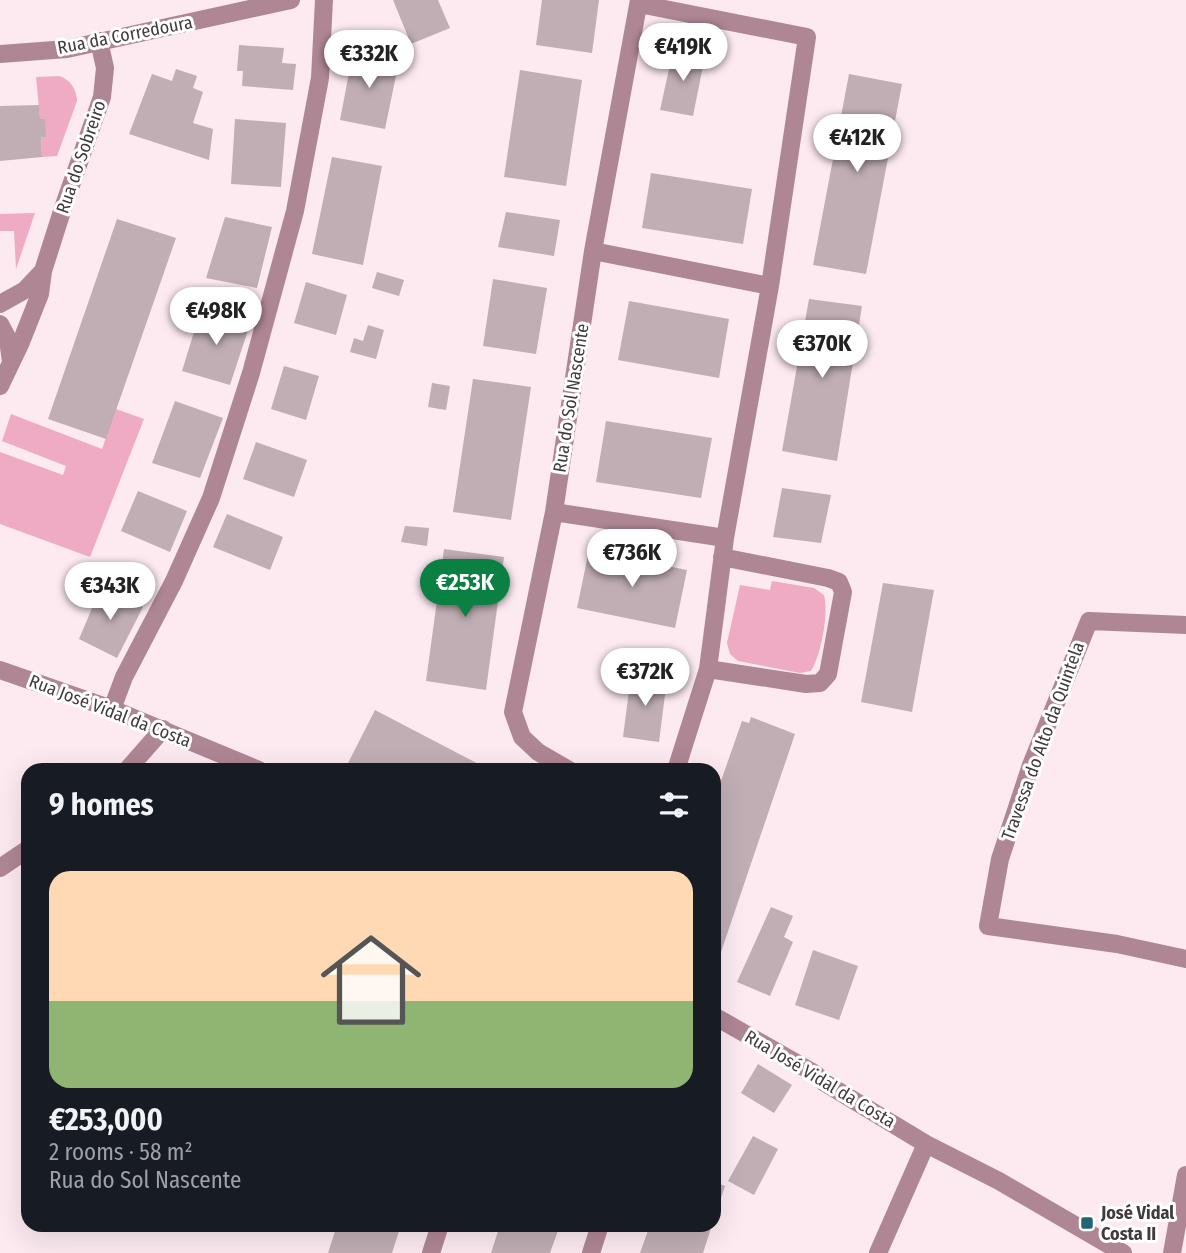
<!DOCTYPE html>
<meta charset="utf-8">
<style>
body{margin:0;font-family:"Fira Sans Condensed",sans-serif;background:#20242c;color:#f1f3f6;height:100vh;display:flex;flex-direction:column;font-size:26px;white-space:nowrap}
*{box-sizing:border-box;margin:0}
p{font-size:23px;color:#9ea1a6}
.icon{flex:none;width:38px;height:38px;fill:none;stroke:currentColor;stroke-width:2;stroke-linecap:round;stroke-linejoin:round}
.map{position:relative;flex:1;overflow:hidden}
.panel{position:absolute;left:21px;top:763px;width:700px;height:469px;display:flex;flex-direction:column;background:#171b24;border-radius:21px;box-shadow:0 7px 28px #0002}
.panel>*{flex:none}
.price{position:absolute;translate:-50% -60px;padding:0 16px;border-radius:24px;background:#fff;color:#222;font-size:23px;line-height:46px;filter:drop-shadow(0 2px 4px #0008)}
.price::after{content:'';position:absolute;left:50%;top:42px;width:21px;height:16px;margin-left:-10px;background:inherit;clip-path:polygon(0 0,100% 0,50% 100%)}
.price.selected{background:#0b8043;color:#fff}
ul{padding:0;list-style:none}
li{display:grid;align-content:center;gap:14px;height:371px;padding:0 28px}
li span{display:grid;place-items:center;height:217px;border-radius:21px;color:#555}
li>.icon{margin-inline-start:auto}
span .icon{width:126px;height:126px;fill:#fffc;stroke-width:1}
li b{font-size:30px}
h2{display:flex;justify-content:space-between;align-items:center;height:84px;padding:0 28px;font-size:30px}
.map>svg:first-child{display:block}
.green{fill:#eeabc3}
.building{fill:#c0aeb4}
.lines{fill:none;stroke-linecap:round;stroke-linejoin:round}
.minor{stroke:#af8694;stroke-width:18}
.poi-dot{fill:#206476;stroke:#fff;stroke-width:2.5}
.labels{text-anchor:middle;stroke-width:6;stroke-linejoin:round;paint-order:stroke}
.street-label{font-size:18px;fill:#423b3d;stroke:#fff}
.poi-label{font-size:18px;font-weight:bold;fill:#423b3d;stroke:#fff;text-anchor:start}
</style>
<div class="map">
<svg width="1186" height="1253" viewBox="0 0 1186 1253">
<rect width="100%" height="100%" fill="#fceaf0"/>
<path class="green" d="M59,76C70,79 77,90 77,101L57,156L42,157L41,137L46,136L40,119L36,77Z
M35,213L16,269L14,231H0V214Z
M116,409L144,419L90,557L0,524V452L63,475L66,466L2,441L11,414L102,449Z
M772,581L814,588L824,595C829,613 821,655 811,671L800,673L738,661L730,654L727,643L740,585L770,590Z"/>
<path class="building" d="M393,0H438L450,28L411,44Z
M542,0H599L592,53L536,45Z
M239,45L284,48L282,63L296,64L293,90L242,86L243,71H237Z
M673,51L705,56L693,116L660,110Z
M353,52L399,61L385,129L340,120Z
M176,69L197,76L193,88L203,92L193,123L213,129L209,160L129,134L152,74L172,81Z
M520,70L582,80L566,186L504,177Z
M849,74L902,84L866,274L813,265Z
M39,105L40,119H45L46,137H41L42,157L0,161V106Z
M235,119L286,123L281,187L231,184Z
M332,157L382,166L363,265L312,254Z
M651,173L752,189L743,244L642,228Z
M506,212L560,220L554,256L498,247Z
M225,217L272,227L257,288L206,278Z
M117,219L176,238L106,439L48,419Z
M377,272L404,280L399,296L372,288Z
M493,279L547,288L536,354L483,346Z
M306,282L347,295L336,335L294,323Z
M809,299L862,306L837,461L782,451Z
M629,301L729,319L719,378L618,360Z
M201,309L250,324L230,385L182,371Z
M368,325L384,330L376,359L350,352L354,338L363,341Z
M284,366L319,376L306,420L271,409Z
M473,379L531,387L511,520L453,512Z
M432,383L450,386L446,410L428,407Z
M175,401L223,418L200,478L152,463Z
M606,421L712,438L701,498L596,482Z
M256,442L307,460L294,497L243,479Z
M782,488L831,495L821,543L773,537Z
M138,491L187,511L170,552L121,531Z
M227,514L283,537L270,570L213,547Z
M405,526L429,528L427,546L401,542Z
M444,549L504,557L486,690L426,681Z
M589,550L687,570L675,628L577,608Z
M883,583L934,590L912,712L861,702Z
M101,587L143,607L117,658L79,639Z
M631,675L667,679L659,742L623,737Z
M375,710L490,770L345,769Z
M751,717L795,734L719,958L714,957V801L742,721L749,723Z
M771,907L793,916L784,937L793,942L770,996L737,982Z
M813,950L858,966L839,1020L795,1005Z
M758,1064L792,1085L774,1113L741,1093Z
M753,1136L778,1149L754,1195L728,1181Z
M714,1182L725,1186L714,1219Z
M337,1225H401L392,1253H328Z
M500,1225H560L550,1253H491Z
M650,1225H712L703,1253H640Z"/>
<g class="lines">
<path class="minor" d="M639,4L807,37L770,286L725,538L708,669L676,770
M0,54L67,49L291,0
M593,251L770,286
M0,304L25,290L43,271
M0,324L8,339L11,362
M0,386L21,342L40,294L43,271L63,208L102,97L105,68L99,41
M554,512L725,538
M1186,625L1089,621L1031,765L1000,859L988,926L1117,944L1186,959
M708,669L806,684L820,683L828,674L843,592L839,582L828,578L722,557
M0,670L112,709L259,770
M112,709L124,677L174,581L211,498L251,373L295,211L320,78L324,0
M127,770L163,729
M569,770L538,752L522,737L513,712L554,512L593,251L639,0
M0,868L28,849
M714,1016L814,1073L825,1083L926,1144L999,1181L1123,1253
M431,1253L440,1225
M591,1253L600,1225
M878,1253L926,1144
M1172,1253L1186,1175"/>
</g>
<rect class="poi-dot" x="1080" y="1216" width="14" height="14" rx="3.5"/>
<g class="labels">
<g class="street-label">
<text transform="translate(125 35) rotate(-11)" y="6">Rua da Corredoura</text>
<text transform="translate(81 157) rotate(-71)" y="6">Rua do Sobreiro</text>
<text transform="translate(571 398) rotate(-81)" y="6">Rua do Sol Nascente</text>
<text transform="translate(110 711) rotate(21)" y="6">Rua José Vidal da Costa</text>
<text transform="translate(1043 741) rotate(-70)" y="6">Travessa do Alto da Quintela</text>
<text transform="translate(820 1079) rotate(31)" y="6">Rua José Vidal da Costa</text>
</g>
<g class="poi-label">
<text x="1101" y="1219">José Vidal<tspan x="1101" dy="21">Costa II</tspan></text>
</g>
</g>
</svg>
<b class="price" style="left:683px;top:83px">€419K</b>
<b class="price" style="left:369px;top:90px">€332K</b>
<b class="price" style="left:857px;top:174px">€412K</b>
<b class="price" style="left:216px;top:347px">€498K</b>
<b class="price" style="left:822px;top:380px">€370K</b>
<b class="price" style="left:632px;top:589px">€736K</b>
<b class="price selected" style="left:465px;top:619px">€253K</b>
<b class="price" style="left:110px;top:622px">€343K</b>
<b class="price" style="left:645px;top:708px">€372K</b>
<section class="panel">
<h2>9 homes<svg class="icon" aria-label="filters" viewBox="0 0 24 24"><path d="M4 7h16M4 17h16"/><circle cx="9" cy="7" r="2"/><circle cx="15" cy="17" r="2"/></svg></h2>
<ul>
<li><span style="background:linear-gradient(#ffd9b3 60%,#8fb573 0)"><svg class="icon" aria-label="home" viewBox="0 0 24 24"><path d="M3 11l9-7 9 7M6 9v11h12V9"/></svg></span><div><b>€253,000</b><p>2 rooms · 58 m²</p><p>Rua do Sol Nascente</p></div></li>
</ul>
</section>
</div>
